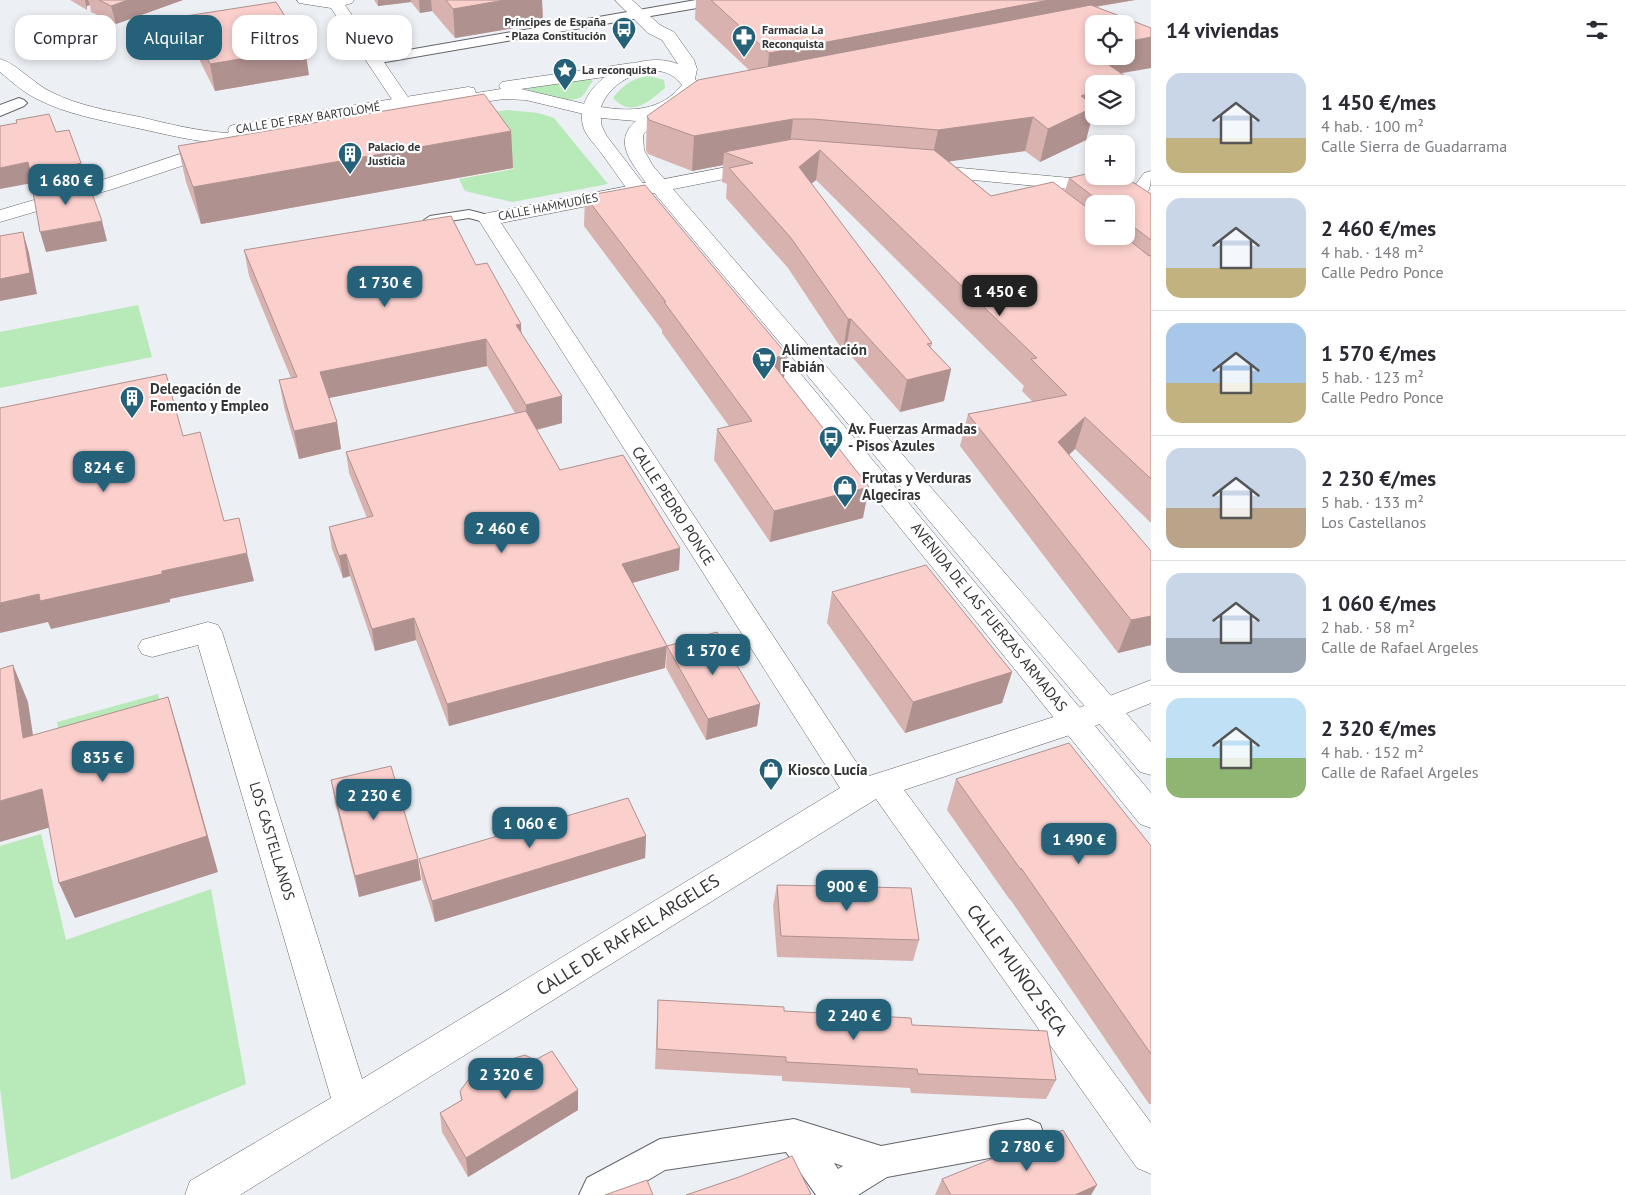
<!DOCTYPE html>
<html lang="es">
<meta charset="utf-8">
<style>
body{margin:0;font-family:"PT Sans",sans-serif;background:#f2f2f3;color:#2b2b33;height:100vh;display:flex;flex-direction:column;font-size:19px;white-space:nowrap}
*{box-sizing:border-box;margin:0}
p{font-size:16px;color:#7c7c81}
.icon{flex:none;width:28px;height:28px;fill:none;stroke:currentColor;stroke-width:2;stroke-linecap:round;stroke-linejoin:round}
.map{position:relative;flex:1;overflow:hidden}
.details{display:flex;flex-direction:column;background:#fff;width:475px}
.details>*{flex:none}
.top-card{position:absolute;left:15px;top:15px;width:475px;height:45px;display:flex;gap:10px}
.fabs{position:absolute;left:1085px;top:15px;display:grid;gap:10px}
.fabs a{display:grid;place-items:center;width:50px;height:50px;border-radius:10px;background:#fff;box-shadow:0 2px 8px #0003;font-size:25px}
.price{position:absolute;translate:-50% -42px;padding:0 11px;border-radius:10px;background:#256178;color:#fff;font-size:16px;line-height:32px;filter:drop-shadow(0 1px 2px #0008)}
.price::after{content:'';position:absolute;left:50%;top:30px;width:15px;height:11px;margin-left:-8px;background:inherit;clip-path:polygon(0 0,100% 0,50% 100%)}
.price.selected{background:#222;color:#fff}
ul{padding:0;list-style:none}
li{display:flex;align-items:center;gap:15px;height:125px;padding:0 15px}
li+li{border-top:1px solid #e1e1e2}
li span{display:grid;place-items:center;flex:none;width:140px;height:100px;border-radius:15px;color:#555}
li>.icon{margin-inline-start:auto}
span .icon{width:60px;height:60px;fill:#fffc;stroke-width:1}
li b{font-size:21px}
h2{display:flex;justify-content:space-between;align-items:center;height:60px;padding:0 15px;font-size:21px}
.chip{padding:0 18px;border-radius:15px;background:#fff;box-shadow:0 2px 8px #0003;font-size:18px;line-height:45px}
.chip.selected{background:#256178;color:#fff}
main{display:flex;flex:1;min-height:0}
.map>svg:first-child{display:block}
.green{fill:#b8e9b8}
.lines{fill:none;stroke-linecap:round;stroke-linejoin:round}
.service-casing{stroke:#636569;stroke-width:2}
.pedestrian-casing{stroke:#636569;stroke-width:2}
.minor-casing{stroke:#636569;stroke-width:1}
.tertiary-casing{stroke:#636569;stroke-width:1}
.secondary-casing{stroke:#636569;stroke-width:1}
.service{fill:#fff;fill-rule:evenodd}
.pedestrian{fill:#fff;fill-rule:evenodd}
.minor{fill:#fff;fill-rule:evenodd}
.tertiary{fill:#fff;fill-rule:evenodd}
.secondary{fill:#fff;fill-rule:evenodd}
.wall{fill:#d7b2af;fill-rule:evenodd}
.shaded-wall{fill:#af918f}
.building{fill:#facfcc;stroke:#af918f}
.labels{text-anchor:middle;stroke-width:4.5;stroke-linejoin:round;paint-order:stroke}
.far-poi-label{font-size:12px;font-weight:bold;fill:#343537;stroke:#fff;text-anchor:start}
.far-street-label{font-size:12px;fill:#343537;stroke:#fff}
.poi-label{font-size:15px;font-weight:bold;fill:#343537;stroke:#fff;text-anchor:start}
.street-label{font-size:15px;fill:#343537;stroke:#fff}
.near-street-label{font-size:18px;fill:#343537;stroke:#fff}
</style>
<main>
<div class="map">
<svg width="1151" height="1195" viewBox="0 0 1151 1195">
<rect width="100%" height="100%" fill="#eceff4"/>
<path class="green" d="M650,76L664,80L665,88C648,102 632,118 613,98C623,85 634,77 650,76Z
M588,78L593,81C589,85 585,94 581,97C571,104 536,96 528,89L530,87Z
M507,110L538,113L554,118L608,184L512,202L465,191L459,179L514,169L486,129L417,125Z
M138,305L152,357L0,388V332Z
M158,694L167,728L64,758L57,722Z
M41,834L66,940L211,889L246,1084L11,1180L0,1088V846Z"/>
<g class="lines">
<defs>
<path id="service" d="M469,210L492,216L494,219L488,223L469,218L430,224L424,220L430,216Z"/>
<path id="pedestrian" d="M696,0H727L720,4L374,64L369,63L367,60L369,57L374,56Z
M19,98L24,100L27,103L24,106L0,116V105Z
M794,1119L881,1146L1028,1119L1040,1124L1044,1135L1040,1146L1028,1151L887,1177L858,1195H816L786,1152L665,1170L623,1195H579L587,1178L660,1139ZM834,1163L843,1166L838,1169Z"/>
<path id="minor" d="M297,0H354L352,3L345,5L416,109L413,113L407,114L401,113L331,8L299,3Z
M216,142L223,144L225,148L223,152L116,188L0,222V210L102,180Z
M758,161L765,163L768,167L765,171L501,223L866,777L1063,714L1151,680V703L1085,730L904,790L1151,1123V1174L1137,1168L876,799L240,1195H185L190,1181L331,1098L198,645L152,657L142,654L138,647L142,640L208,622L218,625L222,632L362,1079L840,788L478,219L481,215L488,213Z
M928,165L1136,184L1144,173L1151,171C1151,183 1151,193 1141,196L921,175L918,171L921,167Z"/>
<path id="tertiary" d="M0,59C16,63 34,84 51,92C79,106 110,111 140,117C169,124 197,131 227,133L229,132L228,130L230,126L237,124L468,87L474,88L476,93L501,89L499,86L502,82L508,81L632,63L638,64L641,68L638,72L632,73L521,89L598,107L601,111L598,115L592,116L526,100L504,99L450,107L444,106L441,102L264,131L266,135L264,139C219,150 176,136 132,127C100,120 66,114 37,99C23,92 12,82 0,72Z"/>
<path id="secondary" d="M615,0H632L660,25L674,32L694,60L697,69L695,79L700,85L688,101L654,124L643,135L644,150L653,166L1151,742V775L1140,772L646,183C632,163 612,141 636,121L601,118V124L606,135L667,215L664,219L657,221L650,219C633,198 618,176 602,154C596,145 586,137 583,126C577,102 596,80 615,71C634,61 658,56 678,64L662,40L648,33ZM649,70C664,71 673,73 682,85C661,111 632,112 601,107C609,86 627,76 649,70Z
M761,334L769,336L1151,793V828L1140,824L753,346L750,341L753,336Z"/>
</defs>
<use href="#service" class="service-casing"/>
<use href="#pedestrian" class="pedestrian-casing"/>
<use href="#minor" class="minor-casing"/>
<use href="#tertiary" class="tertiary-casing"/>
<use href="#secondary" class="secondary-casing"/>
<use href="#service" class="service"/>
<use href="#pedestrian" class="pedestrian"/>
<use href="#minor" class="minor"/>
<use href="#tertiary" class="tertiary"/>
<use href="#secondary" class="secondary"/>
</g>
<path class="wall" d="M70,0H183L116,24L91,12L90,5L87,6V10Z
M374,0H542L543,23L455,38L432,11L420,13L411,2L378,6Z
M696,0H1135L1096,7L1121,73L1091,121L1086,140L1040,162L1025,151L949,161L991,196L1065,191L1069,178L1151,194V523L1075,449L1069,455L1151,645L1118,653L960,446L968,414L1033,402L1022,391L1024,386L816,180L811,184L932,343L931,348L951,369L944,401L900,412L846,350L843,351L788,268L726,198L727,184L722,182L723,165L692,171L648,154L646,150L647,116L749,70L695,19ZM1094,204H1126V236H1094Z
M186,16L309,75L215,91L191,43Z
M511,131L513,168L201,224L186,182L178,146Z
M585,196L784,379L863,518L770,542L714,460L717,429L729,426L662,333V330L584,226Z
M244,250L476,265L562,396V423L537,430L560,470L680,548L679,570L632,583L665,668L449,726L416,640L375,651L350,576L343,578L332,549L329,527L367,518L349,473L346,452L515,413L487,366L329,398L337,422L341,449L299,459L284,407L279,380L291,378L249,276Z
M832,592L1012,672L1002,703L905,733L827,623Z
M667,646L760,704L757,726L706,740L666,668Z
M956,779L1151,846V1104H1149L1010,899V900L947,810Z
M331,780L418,859L421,880L359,897L335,802Z
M646,836L645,858L435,922L422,880L419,859Z
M777,885L919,940L913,961L777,957L773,906Z
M658,1000L784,1011L912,1025L1056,1080L1046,1099L911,1093L910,1088L782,1081V1076L655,1069L657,1020Z
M460,1091L578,1110L468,1177L442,1132L440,1113L461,1100Z
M942,1179L1091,1195H935Z"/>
<path class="shaded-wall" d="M85,0H88L90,5L87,6V10Z
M128,0H183L116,24L111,6Z
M378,0H411V2L378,6Z
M419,0H431L432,11L420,13Z
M505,0H542L543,23L455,38L453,9Z
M1038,0H1135L1067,11L766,86L769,53Z
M1151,37V68L1077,81L1085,49L1094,47V56H1126V42Z
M305,48L309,75L215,91L210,64Z
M1125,76L1123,84H1109Z
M1094,91V116H1101L1091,121L1086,140L1040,162L1048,129L1081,96Z
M1033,117L1025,151L931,164L938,130Z
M793,119L789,153L724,152L723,165L692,171L694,136Z
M511,131L513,168L201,224L193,187Z
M820,150L816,180L795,197L799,167Z
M28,162L81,163L86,183L37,197L32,183L0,189V168Z
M102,221L107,241L46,252L40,232Z
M23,232L29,253L37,294L0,301V279Z
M848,319H851L846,350L843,351Z
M521,324L522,350L516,325Z
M486,339L487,366L324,399L320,372Z
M787,355L783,386L769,359Z
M951,369L944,401L900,412L907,380Z
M562,396V423L527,432L526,405Z
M1085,417L1075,449L1048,474L1058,442Z
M337,422L341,449L299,459L294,431Z
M869,487L863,518L770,542L774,511Z
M680,548L679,570L621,586L622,564Z
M247,553L254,581L170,599V602L51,629L48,622L0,633V603L39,594L162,571Z
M346,554L350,576L343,578L339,556Z
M1151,616V645L1118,653L1131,620Z
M414,618L416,640L375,651L372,629Z
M667,646L665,668L449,726L447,704Z
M13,665L28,702L39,775L23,738Z
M1012,672L1002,703L905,733L913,702Z
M168,697L179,733L218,872L75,918L59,883Z
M760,704L757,726L706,740L708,719Z
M42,789L58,825L0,842V801Z
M646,836L645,858L435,922L432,901Z
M418,859L421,880L359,897L355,876Z
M578,1090V1110L468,1177L466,1158Z
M1097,1185L1091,1195H1075Z"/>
<path class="building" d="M99,0H128L111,6Z
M446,0H505L453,9Z
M711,0H1049L769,53Z
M276,2L305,48L210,64L186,16Z
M1091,5L1151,28V37L1126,42V24H1094V47L1085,49L1094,55V56H1096L1125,76L1109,84H1094V91L1081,96L1094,105V107L1048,129L1033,117L938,130L813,119H793L694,136L649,120L647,116L698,80Z
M484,94L511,131L193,187L178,146Z
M49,114L56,132L69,130L81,163L31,177L28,162L0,168V126L17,123L16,120Z
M793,139L934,150L991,196L1053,182L1094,213V236H1124L1149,256L1151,255V479L1085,417L1058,442L1151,551V616L1131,620L968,414L1067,395L1031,359L1037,358L820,150L799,167L932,343L927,344L951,369L907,380L851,319H848L791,238L729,168L753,163L724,152Z
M1094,172V176H1123L1151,194V240L1126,221V204H1103L1069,178Z
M86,177L102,221L40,232L33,192Z
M645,185L787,355L769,359L869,487L774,511L717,429L752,421L664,302H666L585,196Z
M451,216L476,265L487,263L521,324L516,325L562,396L526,405L486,339L320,372L337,422L294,431L279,380L297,377L244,250Z
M23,232L30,273L0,279V236Z
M166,374L183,436L200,432L224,521L239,518L247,553L162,571V574L40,601L39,594L0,603V408Z
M526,411L560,470L623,455L680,548L622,564L667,646L447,704L414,618L372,629L346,554L339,556L329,527L373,516L346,452Z
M926,565L1012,672L913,702L832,592Z
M717,632L760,704L708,719L667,646Z
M13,665L23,738L168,697L207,836L59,883L42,789L0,801V669Z
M1069,743L1151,846V1054L1021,868V870L956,779Z
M391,766L418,859L355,876L331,780Z
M628,798L646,836L432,901L419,859Z
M777,885L911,888L919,940L781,936Z
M658,1000L784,1007V1011L911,1018L912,1025L1047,1031L1056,1080L918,1074L917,1069L786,1062V1057L657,1049Z
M552,1051L578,1090L466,1158L440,1113L462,1100L460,1091L472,1075L489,1072L497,1061H505L525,1055L535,1060Z
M1063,1130L1097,1185L1075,1195H951L942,1179Z
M792,1156L811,1194L808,1195H686L739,1177Z
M647,1180L653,1195H605Z"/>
<defs>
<symbol id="bus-pin" viewBox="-11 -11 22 30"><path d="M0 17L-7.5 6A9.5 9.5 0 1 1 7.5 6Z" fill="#256178" stroke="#fff"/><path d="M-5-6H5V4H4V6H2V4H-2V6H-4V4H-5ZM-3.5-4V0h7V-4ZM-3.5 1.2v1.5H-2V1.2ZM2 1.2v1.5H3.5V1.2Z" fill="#fff"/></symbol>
<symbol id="pharmacy-pin" viewBox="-11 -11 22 30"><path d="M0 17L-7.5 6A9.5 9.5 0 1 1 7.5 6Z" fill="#256178" stroke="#fff"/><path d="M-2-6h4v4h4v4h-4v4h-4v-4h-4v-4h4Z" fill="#fff"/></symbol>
<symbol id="sight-pin" viewBox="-11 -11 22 30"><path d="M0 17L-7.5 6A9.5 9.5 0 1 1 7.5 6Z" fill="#256178" stroke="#fff"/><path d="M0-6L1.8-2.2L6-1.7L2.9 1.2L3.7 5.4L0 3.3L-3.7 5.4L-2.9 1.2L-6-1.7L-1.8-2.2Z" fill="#fff"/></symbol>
<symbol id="building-pin" viewBox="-11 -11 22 30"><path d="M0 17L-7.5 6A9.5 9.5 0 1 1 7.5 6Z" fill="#256178" stroke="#fff"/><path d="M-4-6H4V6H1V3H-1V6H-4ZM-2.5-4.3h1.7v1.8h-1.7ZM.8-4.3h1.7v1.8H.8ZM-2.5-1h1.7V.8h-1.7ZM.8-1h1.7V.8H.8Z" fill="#fff"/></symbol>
<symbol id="supermarket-pin" viewBox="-11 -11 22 30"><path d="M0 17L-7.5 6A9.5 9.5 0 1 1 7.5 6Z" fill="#256178" stroke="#fff"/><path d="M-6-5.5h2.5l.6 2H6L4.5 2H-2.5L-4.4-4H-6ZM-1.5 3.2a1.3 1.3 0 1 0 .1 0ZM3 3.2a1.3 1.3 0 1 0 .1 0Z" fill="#fff"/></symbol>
<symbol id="shop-pin" viewBox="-11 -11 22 30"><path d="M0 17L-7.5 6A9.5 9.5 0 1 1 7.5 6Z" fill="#256178" stroke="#fff"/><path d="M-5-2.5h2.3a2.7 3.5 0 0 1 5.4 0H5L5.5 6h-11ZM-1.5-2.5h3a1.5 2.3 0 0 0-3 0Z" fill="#fff"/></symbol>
</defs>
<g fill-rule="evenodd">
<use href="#bus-pin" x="610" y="15" width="28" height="38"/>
<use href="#pharmacy-pin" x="730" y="23" width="28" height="38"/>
<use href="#sight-pin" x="551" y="56" width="28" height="38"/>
<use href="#building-pin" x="336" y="140" width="28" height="38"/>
<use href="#supermarket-pin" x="750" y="345" width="28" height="38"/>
<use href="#building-pin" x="118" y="384" width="28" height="38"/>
<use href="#bus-pin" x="817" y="424" width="28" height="38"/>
<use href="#shop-pin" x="831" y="473" width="28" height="38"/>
<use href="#shop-pin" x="757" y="756" width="28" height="38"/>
</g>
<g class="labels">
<g class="far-poi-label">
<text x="606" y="26" text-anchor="end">Príncipes de España<tspan x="606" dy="14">- Plaza Constitución</tspan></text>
<text x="762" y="34">Farmacia La<tspan x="762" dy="14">Reconquista</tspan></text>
<text x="582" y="74">La reconquista</text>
<text x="368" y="151">Palacio de<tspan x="368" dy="14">Justicia</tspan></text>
</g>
<g class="far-street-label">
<text transform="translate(308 118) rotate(-9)" y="4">CALLE DE FRAY BARTOLOMÉ</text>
<text transform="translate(548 207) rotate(-11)" y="4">CALLE HAMMUDÍES</text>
</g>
<g class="poi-label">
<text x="782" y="355">Alimentación<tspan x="782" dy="17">Fabián</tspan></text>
<text x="150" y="394">Delegación de<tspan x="150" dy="17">Fomento y Empleo</tspan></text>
<text x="848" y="434">Av. Fuerzas Armadas<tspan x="848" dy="17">- Pisos Azules</tspan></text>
<text x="862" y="483">Frutas y Verduras<tspan x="862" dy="17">Algeciras</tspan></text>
<text x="788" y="775">Kiosco Lucía</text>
</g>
<g class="street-label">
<text transform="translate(673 506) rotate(57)" y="5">CALLE PEDRO PONCE</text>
<text transform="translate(989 617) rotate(51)" y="5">AVENIDA DE LAS FUERZAS ARMADAS</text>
<text transform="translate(272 841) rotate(73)" y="5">LOS CASTELLANOS</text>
</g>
<g class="near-street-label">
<text transform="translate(628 935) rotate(-32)" y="6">CALLE DE RAFAEL ARGELES</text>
<text transform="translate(1017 970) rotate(54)" y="6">CALLE MUÑOZ SECA</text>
</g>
</g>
</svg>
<div class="fabs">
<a><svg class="icon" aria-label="locate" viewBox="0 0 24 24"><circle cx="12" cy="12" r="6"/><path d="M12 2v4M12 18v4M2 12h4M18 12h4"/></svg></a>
<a><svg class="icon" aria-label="layers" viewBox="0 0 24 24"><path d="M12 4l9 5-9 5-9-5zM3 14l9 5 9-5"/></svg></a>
<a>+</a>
<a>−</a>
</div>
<b class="price" style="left:66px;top:206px">1 680 €</b>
<b class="price" style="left:385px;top:308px">1 730 €</b>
<b class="price selected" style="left:1000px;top:317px">1 450 €</b>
<b class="price" style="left:104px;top:493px">824 €</b>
<b class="price" style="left:502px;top:554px">2 460 €</b>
<b class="price" style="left:713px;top:676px">1 570 €</b>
<b class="price" style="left:103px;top:783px">835 €</b>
<b class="price" style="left:374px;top:821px">2 230 €</b>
<b class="price" style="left:530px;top:849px">1 060 €</b>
<b class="price" style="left:1079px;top:865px">1 490 €</b>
<b class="price" style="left:847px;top:912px">900 €</b>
<b class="price" style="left:854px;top:1041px">2 240 €</b>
<b class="price" style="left:506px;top:1100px">2 320 €</b>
<b class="price" style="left:1027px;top:1172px">2 780 €</b>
<div class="top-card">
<a class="chip">Comprar</a>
<a class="chip selected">Alquilar</a>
<a class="chip">Filtros</a>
<a class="chip">Nuevo</a>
</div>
</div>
<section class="details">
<h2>14 viviendas<svg class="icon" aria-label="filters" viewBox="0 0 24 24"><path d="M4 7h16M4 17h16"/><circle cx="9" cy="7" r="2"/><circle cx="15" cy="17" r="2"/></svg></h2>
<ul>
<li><span style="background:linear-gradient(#c9d6e8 65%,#c2b280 0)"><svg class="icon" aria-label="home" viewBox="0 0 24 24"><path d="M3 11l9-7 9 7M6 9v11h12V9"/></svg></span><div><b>1 450 €/mes</b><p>4 hab. · 100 m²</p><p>Calle Sierra de Guadarrama</p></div></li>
<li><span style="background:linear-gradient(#c9d6e8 70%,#c2b280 0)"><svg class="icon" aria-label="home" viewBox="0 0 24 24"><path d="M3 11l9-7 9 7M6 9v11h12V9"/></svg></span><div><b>2 460 €/mes</b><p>4 hab. · 148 m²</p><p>Calle Pedro Ponce</p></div></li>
<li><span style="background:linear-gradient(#a9c7e8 60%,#c2b280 0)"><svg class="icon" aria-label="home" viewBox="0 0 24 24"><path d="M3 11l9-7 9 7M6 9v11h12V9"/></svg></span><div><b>1 570 €/mes</b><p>5 hab. · 123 m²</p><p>Calle Pedro Ponce</p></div></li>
<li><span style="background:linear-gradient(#c9d6e8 60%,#b9a48a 0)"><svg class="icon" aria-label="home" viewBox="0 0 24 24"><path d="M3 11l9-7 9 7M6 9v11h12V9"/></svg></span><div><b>2 230 €/mes</b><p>5 hab. · 133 m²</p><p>Los Castellanos</p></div></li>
<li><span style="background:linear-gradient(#c9d6e8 65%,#9aa5b1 0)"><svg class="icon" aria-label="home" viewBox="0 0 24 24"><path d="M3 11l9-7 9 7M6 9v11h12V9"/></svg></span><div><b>1 060 €/mes</b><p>2 hab. · 58 m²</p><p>Calle de Rafael Argeles</p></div></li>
<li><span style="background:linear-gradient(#bfe0f5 60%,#8fb573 0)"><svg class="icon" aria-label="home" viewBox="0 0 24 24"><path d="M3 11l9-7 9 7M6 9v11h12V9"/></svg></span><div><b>2 320 €/mes</b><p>4 hab. · 152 m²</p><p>Calle de Rafael Argeles</p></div></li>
</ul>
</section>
</main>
